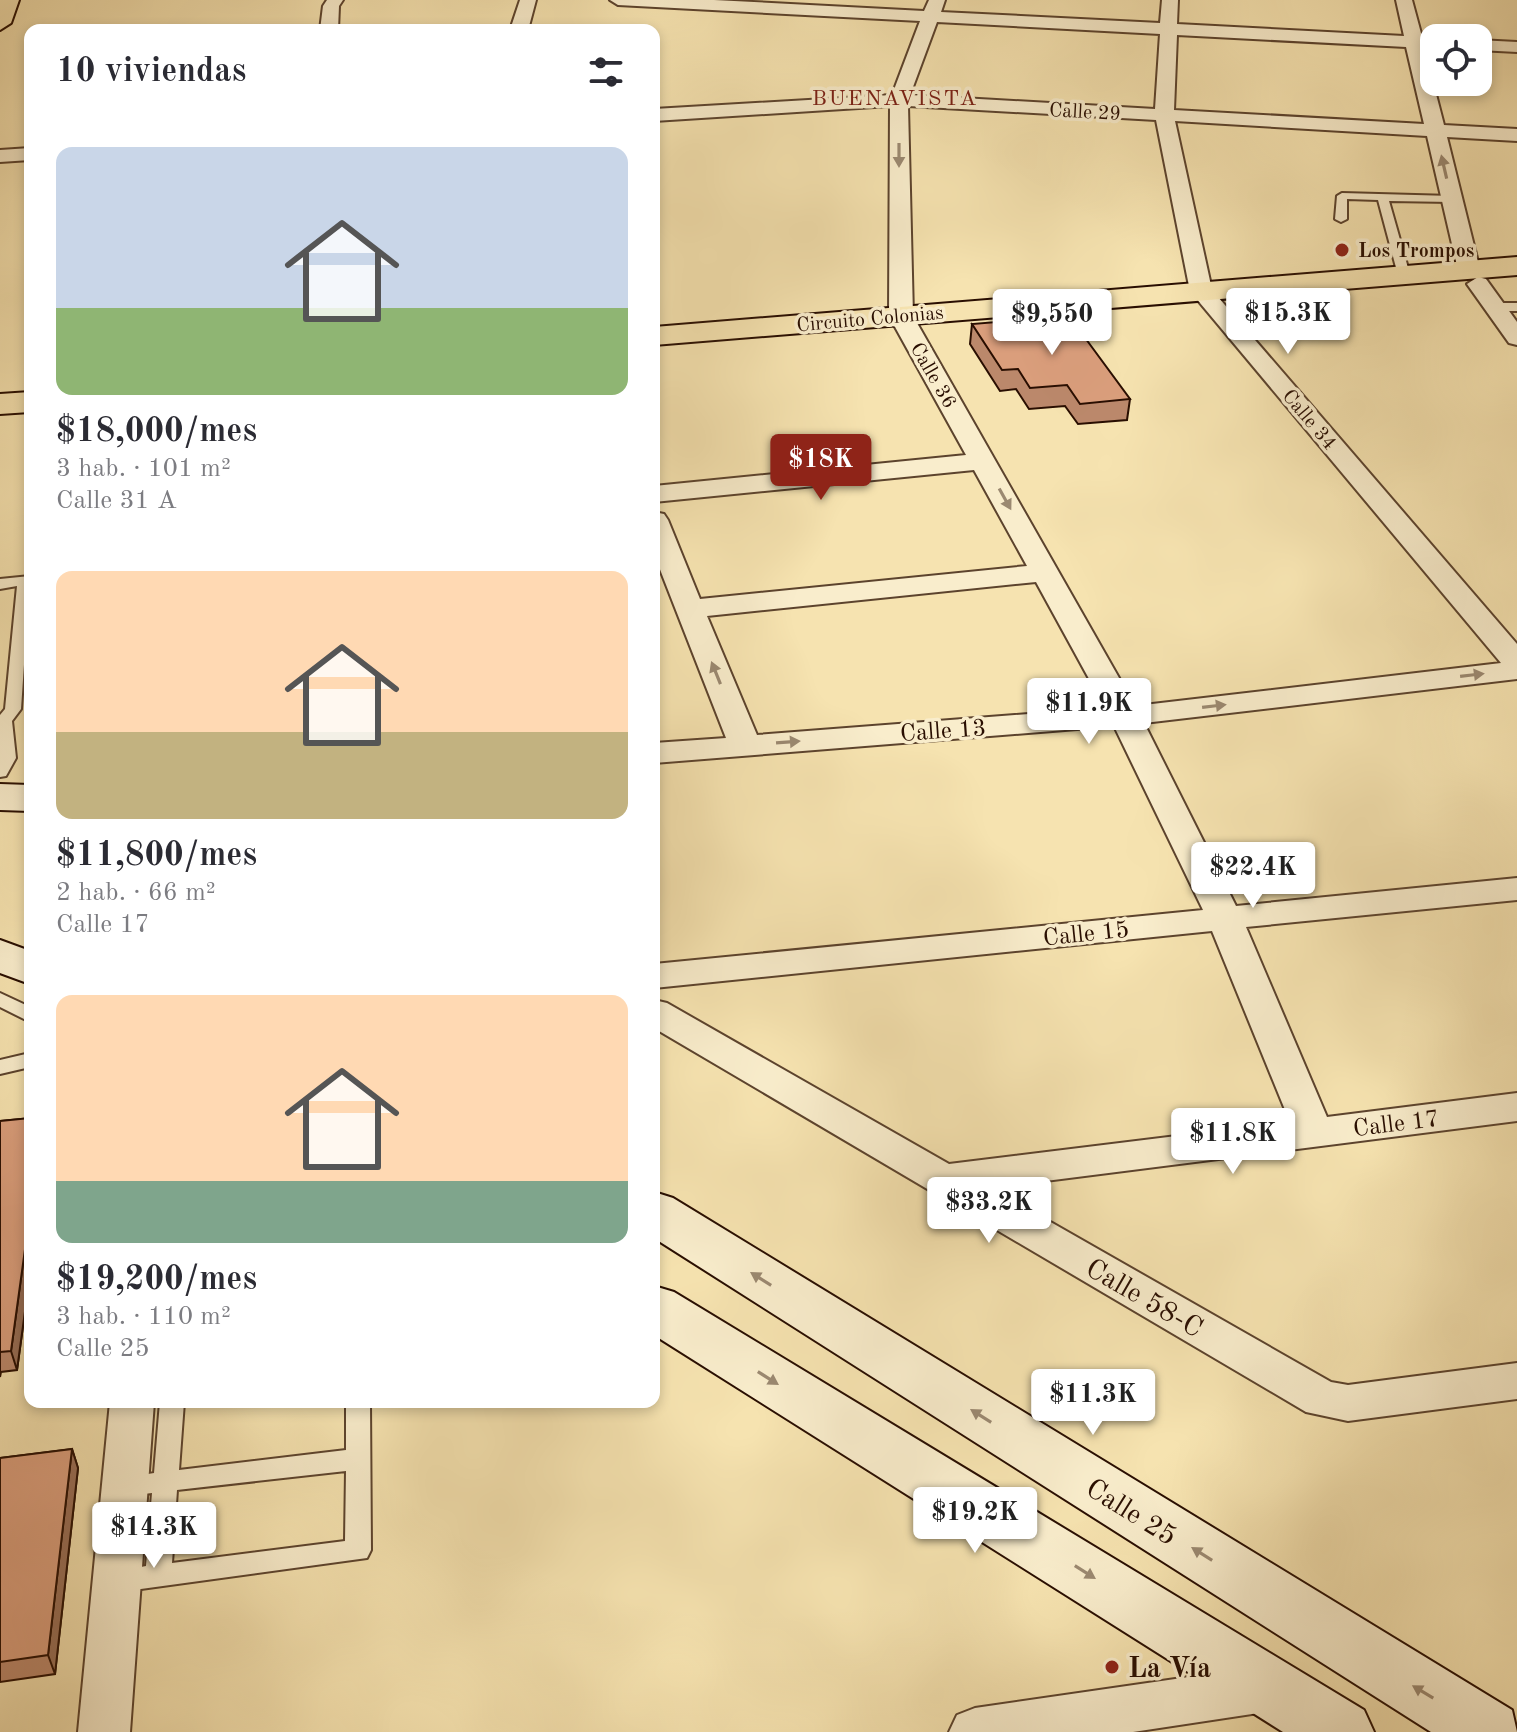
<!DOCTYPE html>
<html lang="es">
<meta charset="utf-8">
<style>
body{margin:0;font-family:"Old Standard TT",serif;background:#f2f2f3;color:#2b2b33;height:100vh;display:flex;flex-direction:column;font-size:30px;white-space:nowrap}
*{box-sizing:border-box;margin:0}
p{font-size:26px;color:#7c7c81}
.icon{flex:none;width:44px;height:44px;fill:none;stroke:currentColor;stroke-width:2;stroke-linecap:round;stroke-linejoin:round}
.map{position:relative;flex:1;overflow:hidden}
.drawer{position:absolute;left:24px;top:24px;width:636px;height:1384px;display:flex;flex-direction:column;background:#fff;border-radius:16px;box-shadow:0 4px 12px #0003}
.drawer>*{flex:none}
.tools{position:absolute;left:1420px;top:24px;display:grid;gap:16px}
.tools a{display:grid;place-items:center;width:72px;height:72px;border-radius:16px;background:#fff;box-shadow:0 4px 12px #0003;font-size:40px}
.price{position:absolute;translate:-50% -68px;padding:0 18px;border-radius:8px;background:#fff;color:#222;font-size:26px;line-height:52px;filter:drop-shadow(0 2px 4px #0008)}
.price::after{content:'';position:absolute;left:50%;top:48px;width:24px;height:18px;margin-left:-12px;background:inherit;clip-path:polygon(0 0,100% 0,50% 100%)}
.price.current{background:#8f2418;color:#fff}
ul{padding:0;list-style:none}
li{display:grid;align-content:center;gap:16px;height:424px;padding:0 32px}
li span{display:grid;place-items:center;height:248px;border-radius:16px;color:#555}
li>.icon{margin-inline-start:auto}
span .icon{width:144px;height:144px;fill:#fffc;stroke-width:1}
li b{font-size:34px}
h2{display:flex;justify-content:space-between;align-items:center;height:96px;padding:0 32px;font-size:34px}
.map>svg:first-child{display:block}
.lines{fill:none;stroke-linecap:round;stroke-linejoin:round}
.service-casing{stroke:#5c432d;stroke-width:4}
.minor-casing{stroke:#5c432d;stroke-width:4}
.secondary-casing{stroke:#290e01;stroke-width:4}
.primary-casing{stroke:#290e01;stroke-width:4}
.service{fill:#f9edcc;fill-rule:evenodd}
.minor{fill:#f9edcc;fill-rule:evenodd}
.secondary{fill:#f9edcc;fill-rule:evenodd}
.primary{fill:#f6e3b0;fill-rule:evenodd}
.wall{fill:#bb886b;stroke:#290e01;stroke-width:2}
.shaded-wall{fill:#996f57;stroke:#290e01;stroke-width:2}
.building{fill:#da9e7c;stroke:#290e01;stroke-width:2}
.oneway{fill:#9b8971}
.poi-dot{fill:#8f2418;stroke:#f9edcc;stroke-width:3}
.labels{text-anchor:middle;stroke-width:7;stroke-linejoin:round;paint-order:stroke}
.far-street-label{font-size:20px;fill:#290e01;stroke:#f9edcc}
.far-poi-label{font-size:20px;font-weight:bold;fill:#290e01;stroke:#f9edcc;text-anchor:start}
.far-neighbourhood-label{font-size:22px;letter-spacing:2px;fill:#7a1f14;stroke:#f9edcc}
.street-label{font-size:24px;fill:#290e01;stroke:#f9edcc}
.near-street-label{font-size:28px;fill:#290e01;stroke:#f9edcc}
.near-poi-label{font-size:28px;font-weight:bold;fill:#290e01;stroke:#f9edcc;text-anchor:start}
</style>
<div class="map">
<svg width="1517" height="1732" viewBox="0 0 1517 1732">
<rect width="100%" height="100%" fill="#f6e3b0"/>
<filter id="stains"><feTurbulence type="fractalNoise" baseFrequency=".0025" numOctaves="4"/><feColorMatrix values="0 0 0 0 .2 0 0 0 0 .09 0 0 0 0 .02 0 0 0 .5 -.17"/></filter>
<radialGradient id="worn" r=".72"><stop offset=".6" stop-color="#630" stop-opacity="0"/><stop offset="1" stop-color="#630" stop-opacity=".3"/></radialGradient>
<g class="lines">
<defs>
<path id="service" d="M1342,193L1452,196L1457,199L1452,202L1389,201L1410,275L1404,279L1398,275L1378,200L1347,199V219L1341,222L1335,219L1337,196Z
M1517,303V311H1494L1488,307L1494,303Z
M30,576L21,709L12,721L16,758L6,776L0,777V715L5,709L17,586L0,589V579Z
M0,993L30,1007V1022L0,1007Z
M30,1053V1067L0,1074V1060Z
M160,1402H184L179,1470L346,1450V1402H370L371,1550L367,1558L119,1592L110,1589L106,1581L110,1573L146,1566L152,1493L127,1496L118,1493L115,1486L118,1479L154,1473ZM346,1471L345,1541L172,1563L177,1490Z"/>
<path id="minor" d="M327,0H343L339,6L338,30H320L323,6Z
M520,0H536L528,30H510Z
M610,0H714L924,11L929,0H945L941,12L1160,23L1162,0H1178L1177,24L1404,36L1396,0H1412L1422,37L1435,38L1434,48H1424L1444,125L1517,129V141L1447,137L1480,270L1469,277L1458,270L1427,136L1175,121L1212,290L1517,644V679L1144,723L1236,906L1517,878V900L1246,927L1327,1117L1517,1093V1121L991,1188L1331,1382L1348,1385L1517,1363V1399L1348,1421L1306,1412L654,1028V1000L667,1003L949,1164L1290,1122L1212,931L654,988V964L1203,910L1114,726L654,763V743L726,738L654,554V512L664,514L668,520L700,599L1027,566L974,470L654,502V486L966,455L889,316L890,106L654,121V109L892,95L920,21L618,5ZM937,22L1160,34L1155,109L910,95ZM1177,35L1406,47L1424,124L1174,110ZM908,106L1156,120L1190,291L1501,663L1135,706L913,316ZM1036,582L1105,708L757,735L707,616Z
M1478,40L1517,42V52L1478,50Z
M30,148V160L0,162V150Z
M1478,277L1486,279L1517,322V345L1509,343L1467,284Z
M110,1402H154L130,1732H78Z
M1272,1665L1290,1672L1297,1688L1290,1704L1272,1711L1133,1732H949L957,1715L975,1708Z"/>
<path id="secondary" d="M0,784L30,785V811L0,810Z
M0,940L30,951V984L0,973Z
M654,1192L673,1198L1512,1710L1517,1732H1431L654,1238Z
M654,1286L674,1292L1364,1710L1374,1732H1283L654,1335Z"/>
<path id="primary" d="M0,0H19L11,23L0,30Z
M1517,257V275L654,345V327Z
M30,392V412L0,414V394Z"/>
</defs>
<use href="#service" class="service-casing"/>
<use href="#minor" class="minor-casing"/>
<use href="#secondary" class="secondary-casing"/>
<use href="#primary" class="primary-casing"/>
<use href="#service" class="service"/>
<use href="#minor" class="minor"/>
<use href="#secondary" class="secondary"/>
<use href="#primary" class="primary"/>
</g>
<path class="wall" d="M972,324L1130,399L1127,420L1078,424L1065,406L1029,409L1016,389L1000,391L970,344Z
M30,1118V1275L17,1370L1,1372L0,1377V1121Z
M72,1449L78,1468L55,1674L0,1682V1458Z"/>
<path class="shaded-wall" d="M30,1138V1177L26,1164Z
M30,1213V1275L17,1370L11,1351Z
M72,1449L78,1468L55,1674L48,1655Z"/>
<path class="building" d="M1069,316L1130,399L1080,404L1067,385L1030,388L1018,369L1002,370L972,324Z
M30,1118V1138L26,1164H30V1213L11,1351L0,1352V1121Z
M72,1449L48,1655L0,1662V1458Z"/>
<defs><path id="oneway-solid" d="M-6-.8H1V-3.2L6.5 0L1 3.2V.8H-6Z" transform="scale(2)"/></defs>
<g class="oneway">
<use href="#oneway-solid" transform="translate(899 155) rotate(90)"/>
<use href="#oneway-solid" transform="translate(1444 167) rotate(-103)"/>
<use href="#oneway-solid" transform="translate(1005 499) rotate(61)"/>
<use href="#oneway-solid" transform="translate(716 673) rotate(-112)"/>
<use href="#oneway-solid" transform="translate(1472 675) rotate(-7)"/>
<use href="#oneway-solid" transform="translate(1214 706) rotate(-7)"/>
<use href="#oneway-solid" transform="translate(788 742) rotate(-4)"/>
<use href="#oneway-solid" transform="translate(761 1279) rotate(-148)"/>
<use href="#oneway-solid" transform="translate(768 1378) rotate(32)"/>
<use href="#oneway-solid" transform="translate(981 1416) rotate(-148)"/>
<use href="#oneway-solid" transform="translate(1202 1554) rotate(-148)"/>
<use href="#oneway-solid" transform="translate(1085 1572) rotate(32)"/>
<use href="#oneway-solid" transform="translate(1423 1692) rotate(-149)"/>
</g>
<g class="poi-dot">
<circle cx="1342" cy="250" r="8"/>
<circle cx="1112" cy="1667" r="8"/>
</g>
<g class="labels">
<g class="far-street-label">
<text transform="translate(1085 111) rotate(3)" y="7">Calle 29</text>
<text transform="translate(870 318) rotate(-5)" y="7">Circuito Colonias</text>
<text transform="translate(934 375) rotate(60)" y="7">Calle 36</text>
<text transform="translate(1310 419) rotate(50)" y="7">Calle 34</text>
</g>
<g class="far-poi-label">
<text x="1358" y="257">Los Trompos</text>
</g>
<g class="far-neighbourhood-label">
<text x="895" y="105">BUENAVISTA</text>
</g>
<g class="street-label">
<text transform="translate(943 730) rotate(-4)" y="8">Calle 13</text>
<text transform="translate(1086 933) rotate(-6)" y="8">Calle 15</text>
<text transform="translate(1396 1123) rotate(-7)" y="8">Calle 17</text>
</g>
<g class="near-street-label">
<text transform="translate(1145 1297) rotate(30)" y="10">Calle 58-C</text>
<text transform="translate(1132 1511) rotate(32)" y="10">Calle 25</text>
</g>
<g class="near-poi-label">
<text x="1128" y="1677">La Vía</text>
</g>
</g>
<rect width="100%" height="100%" filter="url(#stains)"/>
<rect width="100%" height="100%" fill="url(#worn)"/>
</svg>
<div class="tools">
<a><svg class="icon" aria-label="locate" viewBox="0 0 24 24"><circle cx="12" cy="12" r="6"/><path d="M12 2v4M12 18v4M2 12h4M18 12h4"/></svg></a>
</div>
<b class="price" style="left:1288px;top:356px">$15.3K</b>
<b class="price" style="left:1052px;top:357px">$9,550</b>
<b class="price current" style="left:821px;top:502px">$18K</b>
<b class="price" style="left:1089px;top:746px">$11.9K</b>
<b class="price" style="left:1253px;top:910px">$22.4K</b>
<b class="price" style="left:1233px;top:1176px">$11.8K</b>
<b class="price" style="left:989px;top:1245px">$33.2K</b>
<b class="price" style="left:1093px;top:1437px">$11.3K</b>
<b class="price" style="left:975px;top:1555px">$19.2K</b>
<b class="price" style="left:154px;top:1570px">$14.3K</b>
<section class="drawer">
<h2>10 viviendas<svg class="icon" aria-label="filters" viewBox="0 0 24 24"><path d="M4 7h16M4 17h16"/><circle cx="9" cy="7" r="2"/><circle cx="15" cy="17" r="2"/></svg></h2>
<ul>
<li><span style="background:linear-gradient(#c9d6e8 65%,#8fb573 0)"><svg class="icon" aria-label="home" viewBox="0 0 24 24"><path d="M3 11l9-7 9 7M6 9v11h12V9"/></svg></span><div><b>$18,000/mes</b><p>3 hab. · 101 m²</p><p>Calle 31 A</p></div></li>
<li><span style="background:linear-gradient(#ffd9b3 65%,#c2b280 0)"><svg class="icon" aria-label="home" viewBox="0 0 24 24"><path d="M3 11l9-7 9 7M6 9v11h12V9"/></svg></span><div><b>$11,800/mes</b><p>2 hab. · 66 m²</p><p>Calle 17</p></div></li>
<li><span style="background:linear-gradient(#ffd9b3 75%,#7fa58c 0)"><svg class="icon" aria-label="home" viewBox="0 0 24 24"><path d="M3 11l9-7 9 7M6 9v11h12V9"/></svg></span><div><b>$19,200/mes</b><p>3 hab. · 110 m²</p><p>Calle 25</p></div></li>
</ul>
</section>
</div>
